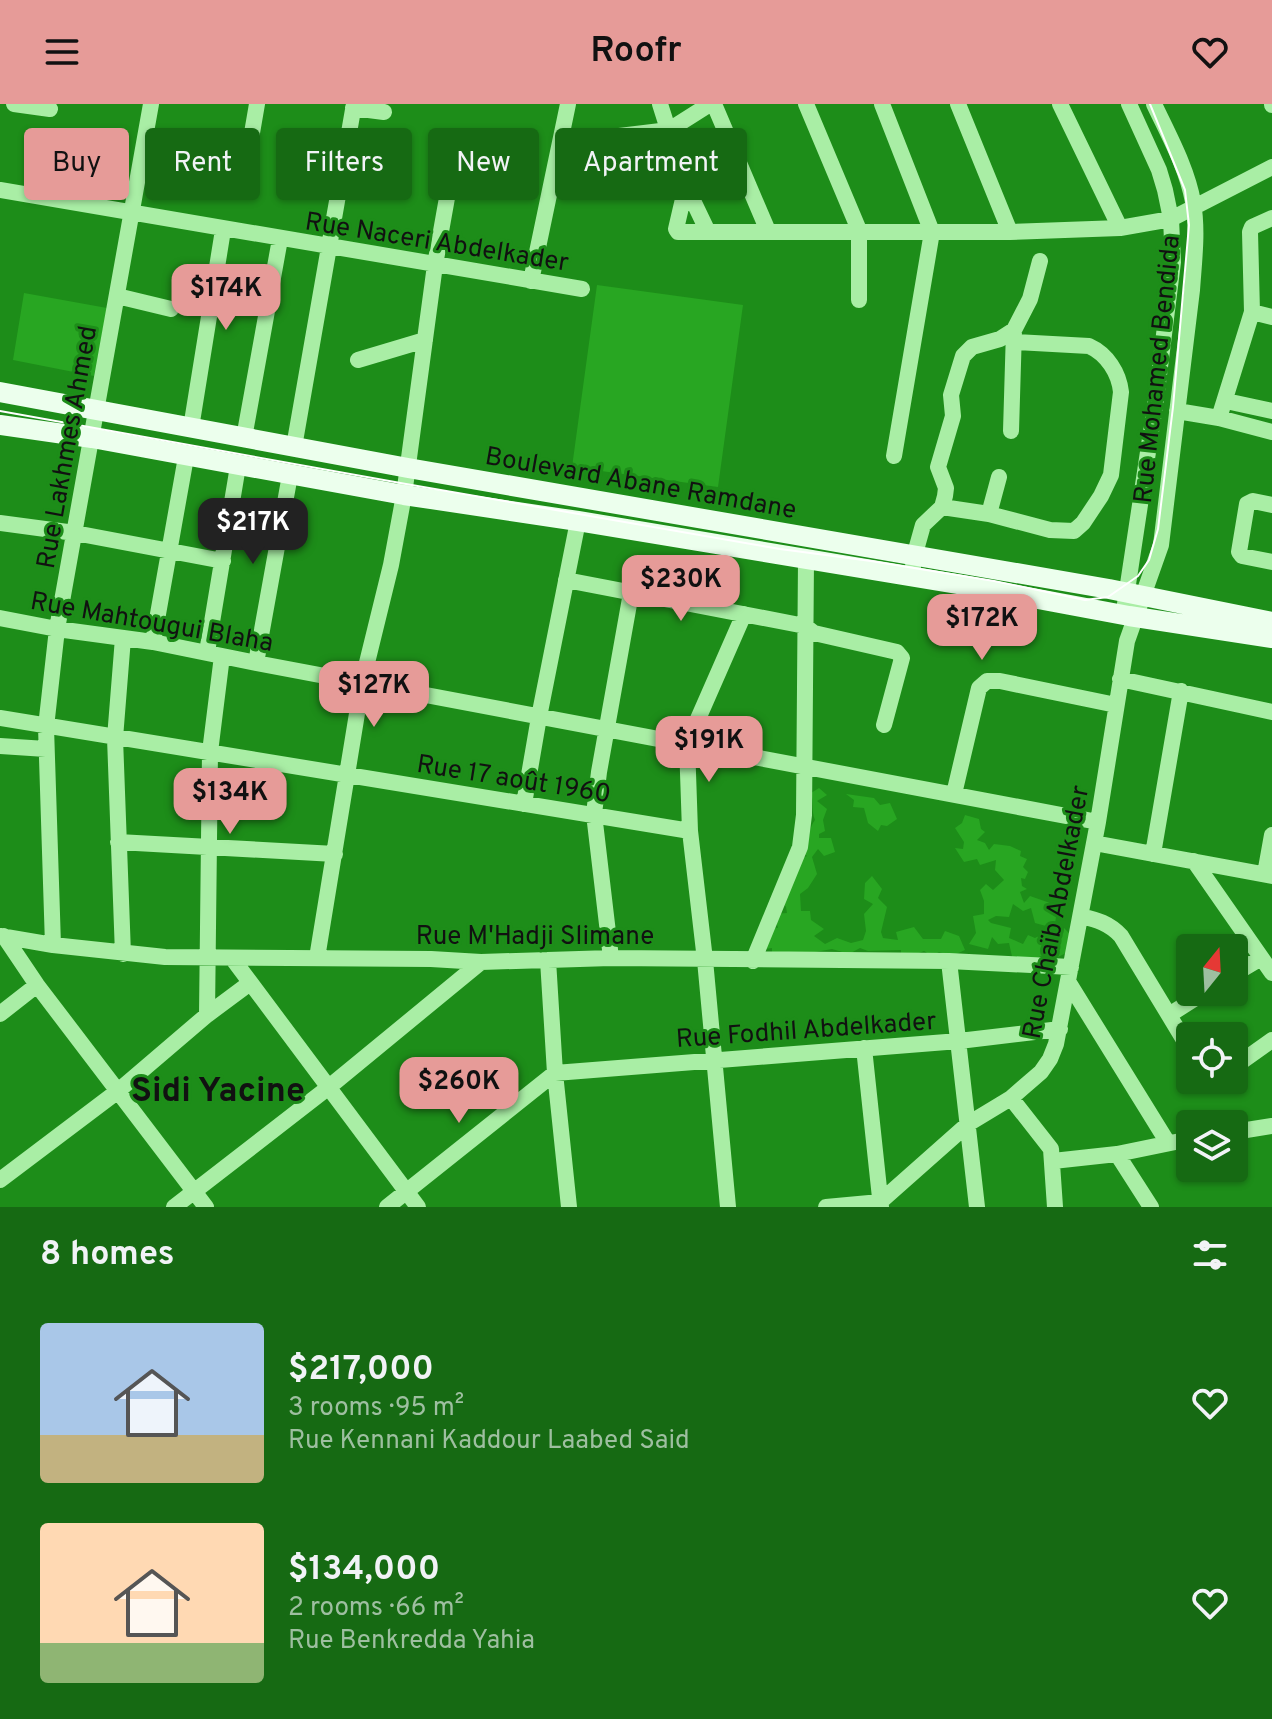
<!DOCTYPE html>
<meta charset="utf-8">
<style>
body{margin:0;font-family:Overpass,sans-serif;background:#237221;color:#f1f3f6;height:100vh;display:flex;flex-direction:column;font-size:30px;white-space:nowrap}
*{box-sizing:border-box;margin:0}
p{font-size:26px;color:#9ebfa0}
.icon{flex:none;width:44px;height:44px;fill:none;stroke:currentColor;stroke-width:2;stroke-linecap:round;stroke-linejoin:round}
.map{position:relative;height:1103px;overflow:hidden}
.sheet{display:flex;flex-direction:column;background:#166a13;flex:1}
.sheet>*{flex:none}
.top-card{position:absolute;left:24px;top:24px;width:800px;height:72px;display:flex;gap:16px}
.needle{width:52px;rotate:18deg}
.controls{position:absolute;left:1176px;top:830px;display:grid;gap:16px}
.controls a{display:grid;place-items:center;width:72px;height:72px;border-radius:8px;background:#166a13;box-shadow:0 2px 6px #0004;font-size:40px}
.price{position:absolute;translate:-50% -68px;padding:0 18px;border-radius:16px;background:#e69b98;color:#111;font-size:26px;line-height:52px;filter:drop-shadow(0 2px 4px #0008)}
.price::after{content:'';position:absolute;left:50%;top:48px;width:24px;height:18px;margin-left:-12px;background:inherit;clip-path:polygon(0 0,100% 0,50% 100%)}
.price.current{background:#222;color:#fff}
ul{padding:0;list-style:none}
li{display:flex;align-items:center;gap:24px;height:200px;padding:0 40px}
li span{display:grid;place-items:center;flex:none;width:224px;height:160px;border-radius:8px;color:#555}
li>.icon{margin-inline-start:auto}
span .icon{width:96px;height:96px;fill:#fffc;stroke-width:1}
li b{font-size:34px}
h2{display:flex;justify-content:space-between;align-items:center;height:96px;padding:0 40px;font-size:34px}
.chip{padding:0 28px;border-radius:8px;background:#166a13;box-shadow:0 2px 6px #0004;font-size:28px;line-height:72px}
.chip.current{background:#e69b98;color:#111}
header{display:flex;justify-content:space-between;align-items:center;height:104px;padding:0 40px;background:#e69b98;color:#111;font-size:36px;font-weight:600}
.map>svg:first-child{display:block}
.green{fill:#28a622}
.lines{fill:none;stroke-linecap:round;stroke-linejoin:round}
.minor{stroke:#a9eea5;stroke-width:16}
.major{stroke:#ecffed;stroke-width:20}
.tram{stroke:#fff;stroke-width:2}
.labels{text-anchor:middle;stroke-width:6;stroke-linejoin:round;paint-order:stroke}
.street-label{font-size:26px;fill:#111;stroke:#1d8d19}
.district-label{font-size:34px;font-weight:bold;fill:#111;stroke:#1d8d19}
</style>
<header><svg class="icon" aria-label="menu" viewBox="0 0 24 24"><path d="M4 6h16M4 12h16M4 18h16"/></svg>Roofr<svg class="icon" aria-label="heart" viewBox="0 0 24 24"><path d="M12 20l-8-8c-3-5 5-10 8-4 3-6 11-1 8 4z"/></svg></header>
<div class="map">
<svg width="1272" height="1103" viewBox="0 0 1272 1103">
<rect width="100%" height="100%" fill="#1d8d19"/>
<path class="green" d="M597,181L743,201L718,383L572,363Z
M24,189L107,204L94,272L13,256Z
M819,684L827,691L817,697L827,705L823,716L825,727L819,730V734H831L835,748L824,752L818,745L812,753L817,770L808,784L800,790L801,807H810L811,816L824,825L814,832L825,840L837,834L851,839L863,836L866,827L864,810L873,800L864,795L865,779L872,772L882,785L878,794L887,803L881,828L883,834L898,836L896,828L914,823L923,835H941L945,827L959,832L965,846L952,852L939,848L932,852L924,847L909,853L901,851V846L868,847L860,844L849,850L832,845L799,851L772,849V844L765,845L771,823L778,824L774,810L787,809L786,803L780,794L797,756L807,752L802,748C812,736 807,726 815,716C811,706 814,699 811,689Z
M846,690L874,694L880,701L890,699L897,715L887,722L881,721L878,727L868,719L864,704L853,703L854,696Z
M965,711L979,715L981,725L985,728L977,736L985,739L989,746L994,740L1010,742L1021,747L1020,752L1027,755L1023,763L1028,768L1025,775L1021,774L1022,782L1027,785L1020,788L1024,799L1030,792L1050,799V805L1057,806L1055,820L1046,822L1035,819L1031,804L1023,807L1013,800L1009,813L996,812L988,816L991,819L1011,824L1009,834L1023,840L1028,831L1035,834L1044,829L1052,838L1064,824L1073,833L1068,848L1058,853L1053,850L1049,857L1041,852L1028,858L1013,857L1009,839L998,840L992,833L988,845L969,840L976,829L973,812L984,810V797L980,786L986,780L993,786L1004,776L995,766L996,756L980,761L977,755L964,758L955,744L963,745L964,738L955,724L962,719Z"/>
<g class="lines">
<path class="minor" d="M14,0L50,5
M660,0L686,82L708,128
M714,0L768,127
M806,0L859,126V196
M882,0L932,128L894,352
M958,0L1010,128
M1060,0L1120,124
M1272,0V1
M353,4L384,8
M561,39L669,26L710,0
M247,58L257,0
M686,82L676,125L678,128H1010L1120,124L1171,115L1272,63
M0,86L582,185
M531,177L568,0
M117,192L171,205
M1252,208L1272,213
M358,256L425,236
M1226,297L1272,307
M1177,307L1219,314L1272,328
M1219,314L1252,208L1250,128L1252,123L1272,114
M191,324L223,126
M1011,327L1014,226L1030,195L1040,157
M244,334L280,135
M294,343L354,0
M1272,401L1253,397L1247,400L1239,448L1242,452L1272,458
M942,403L989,410L999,373
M989,410L1050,426L1074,427L1083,419L1101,392L1111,371L1121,288C1119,269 1107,250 1089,242L1014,238
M0,419L75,429L223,457
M912,473L914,453L923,421L942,403L945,392L946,384L938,363L953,312L951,291L963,252L972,243L1000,235L1014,226
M566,476L805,522L814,529L897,548L902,554L884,621
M1125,500L1156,295L1173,158L1171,115L1165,86L1159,66L1129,0
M0,514L57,525L153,538L256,559L1098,718
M153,538L186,353
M207,548L238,362
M256,559L290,371
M1120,575L1272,608
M0,614L690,727
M0,642L46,645
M954,690L979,584L987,577H1000L1116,601
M524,700L539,613L578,417
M118,738L335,750
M1094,739L1272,772
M1153,750L1181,587
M1194,757L1272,869
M1265,770L1272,731
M1081,812C1097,816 1109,819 1121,832L1190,946
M0,832L53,841L165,853L431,855L481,858L611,854L949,857L1071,863
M4,832L37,881L206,1103
M53,841L46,623L57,525L151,0
M123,850L115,634L123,534
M232,854L418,1103
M317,854L362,579L391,461L404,391L435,161L455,49
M611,854L594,710L599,668L631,489
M548,856L555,969L569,1103
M753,857L800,743L804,711L806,456
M949,857L977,1103
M1234,870L1261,854
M1069,879L1168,1039
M0,910L37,881
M207,911L210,648L222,552
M1169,911L1205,888
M864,944L881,1103
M1234,963L1272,936
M1011,994L1051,1045L1055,1103
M1234,1028L1272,1022
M1117,1050L1151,1103
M1053,1057L1117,1050L1190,1035
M0,1076L118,987L207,911L250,879
M174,1103L329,983L481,858
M387,1103L555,969L959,937L1060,925
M728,1103L705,856L690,727L687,640L744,510
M826,1103L880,1098L968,1020L1011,994L1041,968L1050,955L1056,940L1098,718L1127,537L1161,441L1192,186C1194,157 1198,127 1193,98C1187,64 1169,32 1154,0"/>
<path class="major" d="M0,288L408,364L1109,485L1272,518
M0,321L92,334L404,391L578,417L963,481L1129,512L1272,534"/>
<path class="tram" d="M0,307L406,380L780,445L871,457L994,477L1085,496L1108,493L1138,472L1149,456L1158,425L1173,303L1189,121L1185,86L1150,0"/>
</g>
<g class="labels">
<g class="street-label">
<text transform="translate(437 137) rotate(9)" y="9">Rue Naceri Abdelkader</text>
<text transform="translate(1156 265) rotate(-84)" y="9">Rue Mohamed Bendida</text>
<text transform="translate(66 343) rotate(-80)" y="9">Rue Lakhmes Ahmed</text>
<text transform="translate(641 378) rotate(10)" y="9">Boulevard Abane Ramdane</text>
<text transform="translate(152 517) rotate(10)" y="9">Rue Mahtougui Blaha</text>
<text transform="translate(514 674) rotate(9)" y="9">Rue 17 août 1960</text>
<text transform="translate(1055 808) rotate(-79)" y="9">Rue Chaïb Abdelkader</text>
<text x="535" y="840">Rue M'Hadji Slimane</text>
<text transform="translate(806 925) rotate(-4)" y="9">Rue Fodhil Abdelkader</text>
</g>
<g class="district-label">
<text x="218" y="997">Sidi Yacine</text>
</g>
</g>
</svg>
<div class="controls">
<a><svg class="needle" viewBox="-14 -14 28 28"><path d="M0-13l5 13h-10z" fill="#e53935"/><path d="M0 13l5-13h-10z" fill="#9ebfa0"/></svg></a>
<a><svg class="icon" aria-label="locate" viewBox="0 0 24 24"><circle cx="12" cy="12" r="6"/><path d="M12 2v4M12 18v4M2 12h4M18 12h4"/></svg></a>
<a><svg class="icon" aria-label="layers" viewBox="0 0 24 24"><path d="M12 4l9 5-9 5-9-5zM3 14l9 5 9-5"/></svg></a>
</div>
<b class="price" style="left:226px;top:228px">$174K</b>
<b class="price current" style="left:253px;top:462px">$217K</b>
<b class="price" style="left:681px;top:519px">$230K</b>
<b class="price" style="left:982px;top:558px">$172K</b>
<b class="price" style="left:374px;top:625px">$127K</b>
<b class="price" style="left:709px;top:680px">$191K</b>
<b class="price" style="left:230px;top:732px">$134K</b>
<b class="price" style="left:459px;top:1021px">$260K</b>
<div class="top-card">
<a class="chip current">Buy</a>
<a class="chip">Rent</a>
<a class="chip">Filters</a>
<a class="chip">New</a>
<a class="chip">Apartment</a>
</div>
</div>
<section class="sheet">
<h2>8 homes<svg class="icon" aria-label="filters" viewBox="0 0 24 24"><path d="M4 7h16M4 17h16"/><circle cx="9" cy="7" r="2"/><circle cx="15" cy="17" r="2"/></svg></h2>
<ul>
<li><span style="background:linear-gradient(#a9c7e8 70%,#c2b280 0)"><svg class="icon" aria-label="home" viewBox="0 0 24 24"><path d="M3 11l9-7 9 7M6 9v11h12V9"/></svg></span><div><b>$217,000</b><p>3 rooms · 95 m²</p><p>Rue Kennani Kaddour Laabed Said</p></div><svg class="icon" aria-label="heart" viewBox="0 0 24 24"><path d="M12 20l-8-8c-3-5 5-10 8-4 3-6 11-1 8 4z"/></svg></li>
<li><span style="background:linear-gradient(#ffd9b3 75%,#8fb573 0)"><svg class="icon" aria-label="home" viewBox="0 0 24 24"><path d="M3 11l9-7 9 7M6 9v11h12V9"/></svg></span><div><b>$134,000</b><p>2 rooms · 66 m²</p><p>Rue Benkredda Yahia</p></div><svg class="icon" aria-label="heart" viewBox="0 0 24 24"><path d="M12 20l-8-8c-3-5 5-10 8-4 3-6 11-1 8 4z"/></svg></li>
</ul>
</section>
